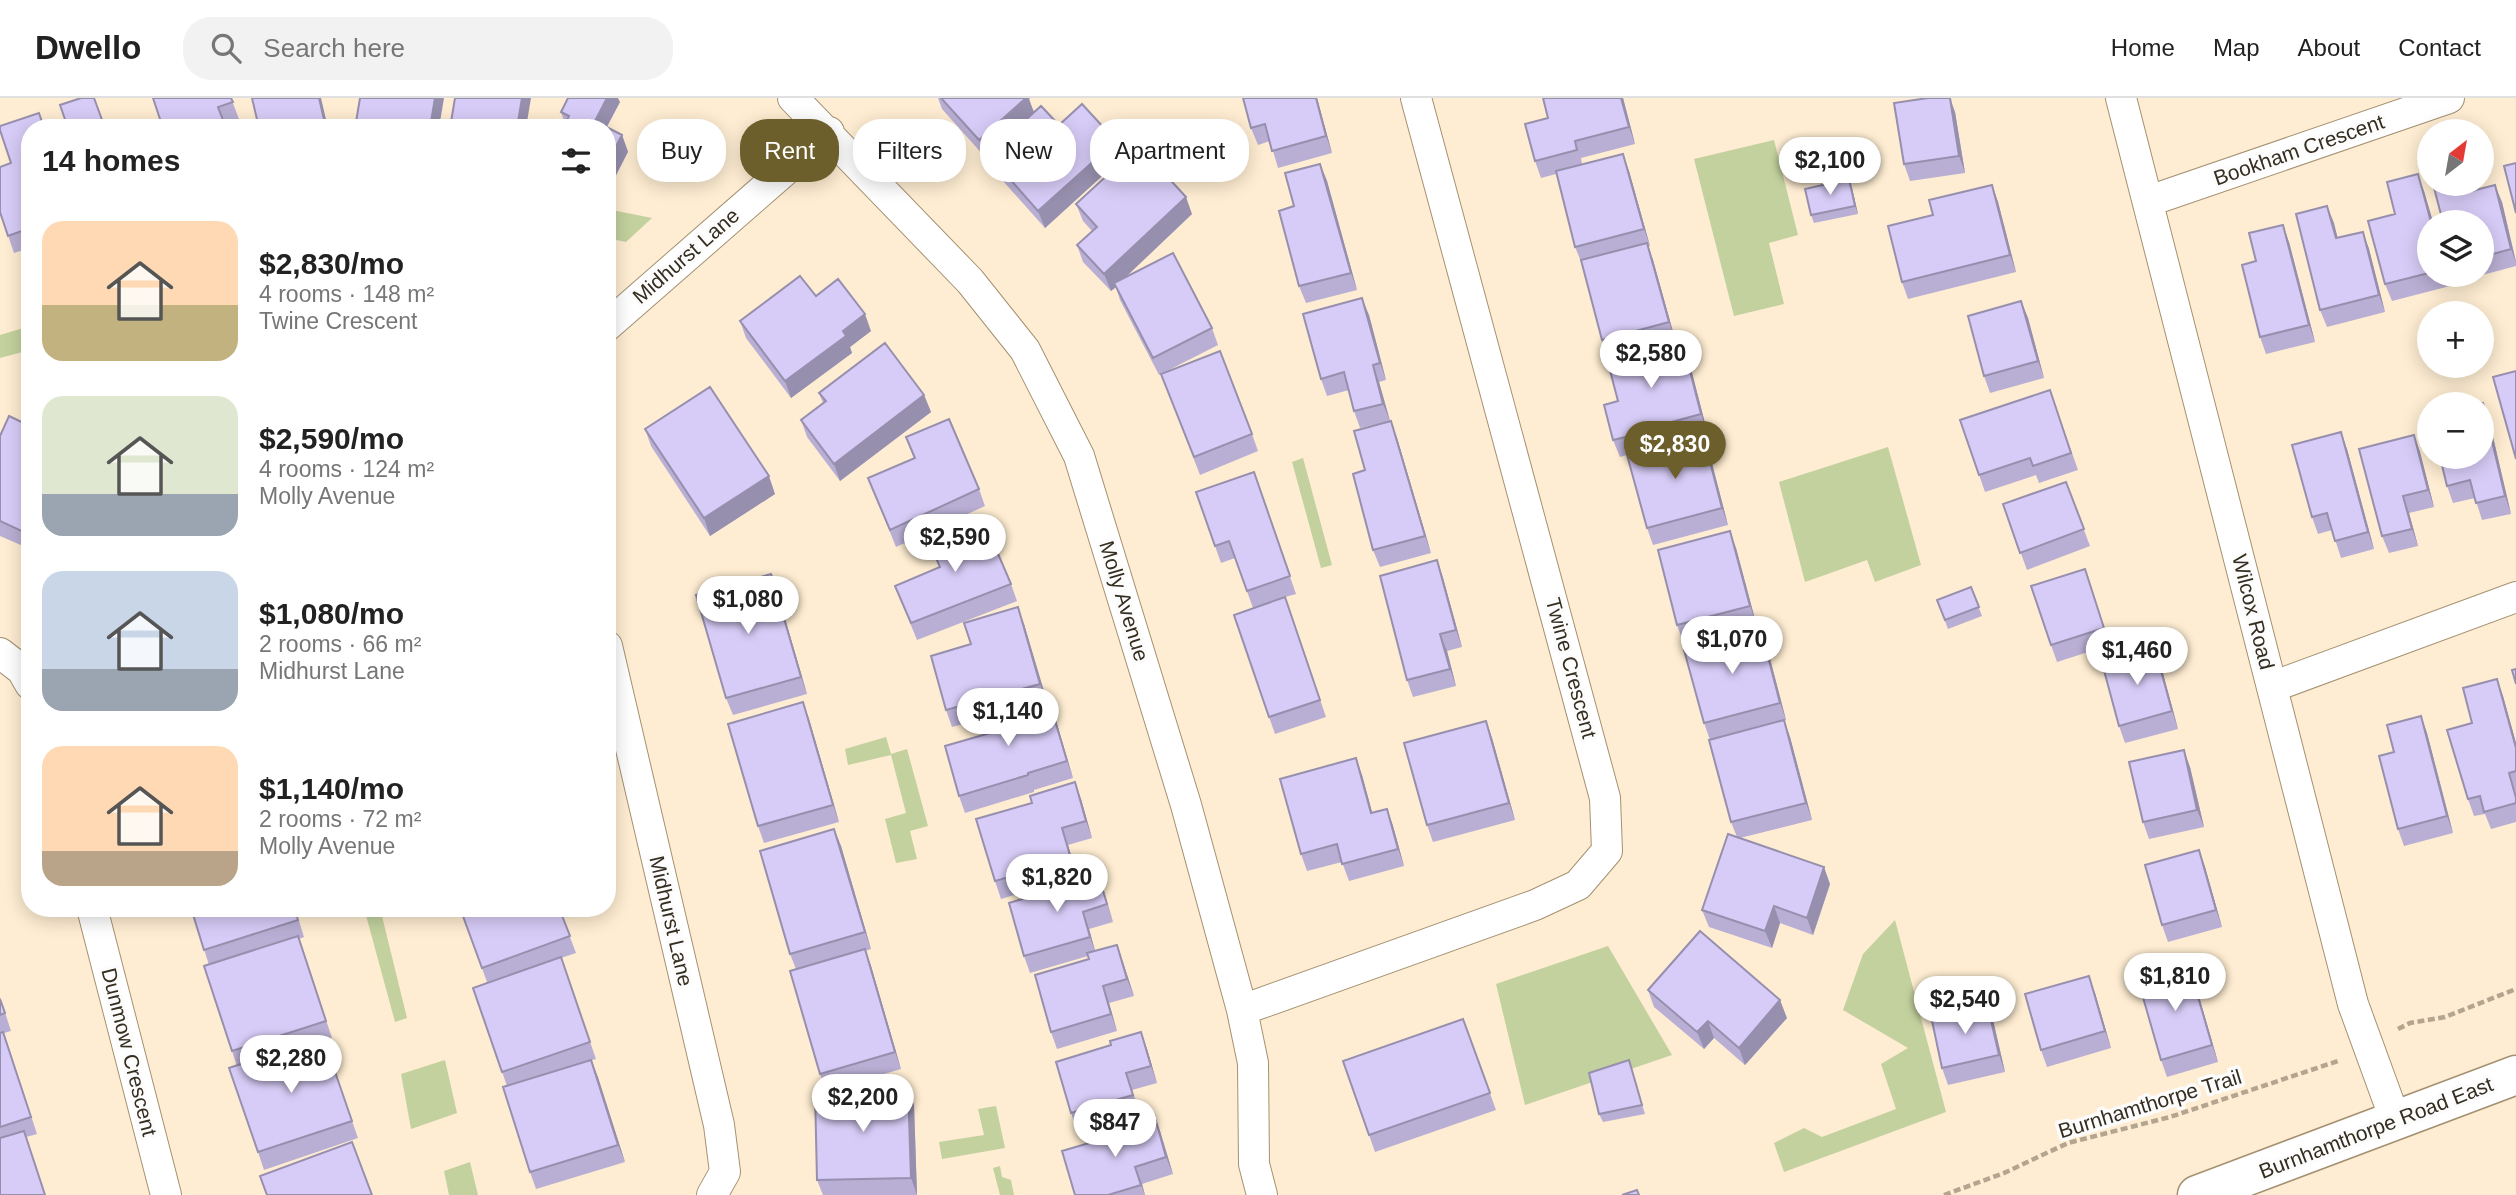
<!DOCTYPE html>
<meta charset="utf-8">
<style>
body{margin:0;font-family:Helvetica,sans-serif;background:#f2f2f2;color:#222;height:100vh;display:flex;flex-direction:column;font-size:26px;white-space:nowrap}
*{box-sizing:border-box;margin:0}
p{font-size:23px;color:#767676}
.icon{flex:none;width:38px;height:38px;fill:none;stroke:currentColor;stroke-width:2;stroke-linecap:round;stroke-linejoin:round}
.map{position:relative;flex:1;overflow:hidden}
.side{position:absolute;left:21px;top:21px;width:595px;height:798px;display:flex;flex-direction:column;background:#fff;border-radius:28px;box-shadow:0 4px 18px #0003}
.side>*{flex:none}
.hud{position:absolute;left:637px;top:21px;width:665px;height:63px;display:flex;gap:14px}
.needle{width:46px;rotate:31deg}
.fabs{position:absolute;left:2417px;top:21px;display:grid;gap:14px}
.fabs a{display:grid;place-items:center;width:77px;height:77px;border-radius:50%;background:#fff;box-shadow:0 4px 18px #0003;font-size:35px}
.price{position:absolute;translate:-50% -60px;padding:0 16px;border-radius:24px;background:#fff;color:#222;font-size:23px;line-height:46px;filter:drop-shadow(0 2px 4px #0008)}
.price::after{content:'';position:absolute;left:50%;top:42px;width:21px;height:16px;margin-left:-10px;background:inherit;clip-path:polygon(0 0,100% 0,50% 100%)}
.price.selected{background:#6d5f2c;color:#fff}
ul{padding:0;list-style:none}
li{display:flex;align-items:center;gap:21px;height:175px;padding:0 21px}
li span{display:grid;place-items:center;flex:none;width:196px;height:140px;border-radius:21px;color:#555}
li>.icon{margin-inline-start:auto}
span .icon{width:84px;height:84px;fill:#fffc;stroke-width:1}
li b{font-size:30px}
h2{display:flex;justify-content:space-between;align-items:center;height:84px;padding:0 21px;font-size:30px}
.chip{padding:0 24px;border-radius:28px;background:#fff;box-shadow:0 4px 18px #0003;font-size:24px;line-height:63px}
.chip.selected{background:#6d5f2c;color:#fff}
header{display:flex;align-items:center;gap:42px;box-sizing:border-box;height:98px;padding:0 35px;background:#fff;border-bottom:2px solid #e0e0e0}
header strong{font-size:33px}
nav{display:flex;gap:38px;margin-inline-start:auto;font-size:24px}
.search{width:490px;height:63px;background:#f2f2f2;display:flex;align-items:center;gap:18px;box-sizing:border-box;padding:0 24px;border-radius:28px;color:#767676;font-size:26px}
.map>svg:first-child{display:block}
.green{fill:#c3d19e}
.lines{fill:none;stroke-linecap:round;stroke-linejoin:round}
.street-casing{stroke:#a49172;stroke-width:32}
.secondary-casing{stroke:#a49172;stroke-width:41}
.path{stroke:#b3a58f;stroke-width:4.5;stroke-dasharray:7 3.5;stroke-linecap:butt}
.street{stroke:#fff;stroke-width:30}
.secondary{stroke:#fff;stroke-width:38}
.wall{fill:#b9afd4}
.shaded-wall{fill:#968fad}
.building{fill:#d7ccf7;stroke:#968fad;stroke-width:2}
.labels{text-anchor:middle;stroke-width:7;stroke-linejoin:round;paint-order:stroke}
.street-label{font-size:21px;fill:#352e20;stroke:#fcfcfc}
</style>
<header>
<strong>Dwello</strong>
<div class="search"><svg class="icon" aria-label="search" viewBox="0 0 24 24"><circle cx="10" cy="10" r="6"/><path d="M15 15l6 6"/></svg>Search here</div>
<nav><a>Home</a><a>Map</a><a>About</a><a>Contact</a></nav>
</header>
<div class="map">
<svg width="2516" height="1097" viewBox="0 0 2516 1097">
<rect width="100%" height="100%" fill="#feedd2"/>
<path class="green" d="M1774,42L1798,137L1769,145L1784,206L1734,218L1694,61Z
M607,111L652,120L626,144L607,140Z
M30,228V252L0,260V237Z
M1888,349L1921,467L1875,484L1867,462L1805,484L1779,384Z
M1303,360L1332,467L1321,470L1292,364Z
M886,639L891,656L907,651L928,728L910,733L917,761L896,765L885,721L906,715L891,657L848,667L845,651Z
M364,810H380L407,920L395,924Z
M1895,822L1946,1014L1784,1074L1774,1045L1804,1030L1822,1039L1896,1011L1881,966L1908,950L1843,912L1863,856Z
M1608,848L1672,957L1525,1007L1496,886Z
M445,962L457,1015L411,1031L401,976Z
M996,1008L1005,1050L942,1061L939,1044L984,1037L978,1011Z
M470,1064L478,1097H449L444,1073Z
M1000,1068L1002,1079L1011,1082L1014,1097H1000L993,1070Z"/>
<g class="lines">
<defs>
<path id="street" d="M793,0L970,183L1025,252L1079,358L1186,707L1242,912L1253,965L1254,1066L1262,1097
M2121,0L2353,906L2396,1024
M2149,103L2449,0
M607,228L829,34
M607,548L719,1027L725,1074L712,1097
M0,555L22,572L30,586
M2272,589L2516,499
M92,810L166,1097
M1242,912L1535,807L1578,787L1607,753L1605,700L1416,0"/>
<path id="secondary" d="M2197,1097L2516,977"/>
</defs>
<use href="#street" class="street-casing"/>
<use href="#secondary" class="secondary-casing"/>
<path class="path" d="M2398,931L2410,925L2445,919L2516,891
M1944,1097L2004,1075L2068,1045L2170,1019L2338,963"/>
<use href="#street" class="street"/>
<use href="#secondary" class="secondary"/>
</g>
<path class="wall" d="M231,0L239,21L225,26L163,30Z
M938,0H1030L1029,1L1034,14L1059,27L1116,43L1122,60L1045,130L994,73L988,57L985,59L942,11Z
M1317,0L1332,55L1278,70L1270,43L1258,47L1251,30Z
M1543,0H1623L1635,46L1581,60L1582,66L1629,73L1650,148H1648L1653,162L1675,241L1609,259L1602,242L1582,166L1575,149L1556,76L1541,80L1535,63L1548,20Z
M620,4L607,29L622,37L628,54L565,26L561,14Z
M1955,14L1965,75L1910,83L1904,66Z
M30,30V150L14,155L0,114L11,65Z
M1320,66L1327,83L1357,192L1306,205L1299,188L1294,108Z
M2433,86H2468L2470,93L2502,104L2516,163V168L2460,183L2457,177H2482V124Z
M1992,87L1998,104L2016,174L1908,201L1902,184Z
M1852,90L1858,116L1814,125L1811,117Z
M2424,93L2433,124H2429V177H2447L2450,188L2392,203L2385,186L2395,116Z
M1076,106L1192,116L1126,179L1212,230L1218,247L1161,276L1252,336L1258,353L1200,377L1161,276L1159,277L1120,202L1116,189L1111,193L1083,164L1077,147L1092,133L1083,123Z
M2327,108L2337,140L2363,134L2369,151L2385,214L2327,229L2320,212Z
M2289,144L2315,244L2266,256L2260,239L2256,163Z
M816,198L871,233L850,249L852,255L791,300L746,240L740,223Z
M2021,203L2028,220L2044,280L1990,295L1984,278Z
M1369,217L1386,282L1379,284L1390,323L1360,330L1354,313L1349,292L1327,298L1321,281Z
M1688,259L1707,333L1652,348L1653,350L1709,354L1728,427L1653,447L1647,430L1627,357L1620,359L1613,342L1618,303Z
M2050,292L2078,372L2039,385L2036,377L1985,394L1960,322Z
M819,295L924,297L931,314L840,383L807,339L801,322L823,305Z
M2489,322L2511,416L2482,422L2475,400L2453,405L2447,388Z
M30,328V451L0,438V338Z
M645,331L775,396L710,438L651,348Z
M2414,337L2420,354L2434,409L2409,415L2418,448L2389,455L2382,438Z
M906,339L979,391L985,408L896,449L868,380L914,361Z
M1397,340L1431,455L1380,469L1373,452L1365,372Z
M2347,351L2374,451L2341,460L2332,432L2318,436L2312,419Z
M1254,374L1296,496L1285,499L1326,619L1275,636L1269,619L1253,510L1235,460L1221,465L1196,394Z
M2066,384L2090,448L2027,472L2003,406Z
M930,446L1011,486L1017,503L917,542L895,488L939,469Z
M1736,450L1756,525L1683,544L1677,527Z
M1437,462L1443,480L1462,549L1447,553L1456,588L1413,599L1407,582Z
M771,476L777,493L807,596L733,617L726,600Z
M2091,488L2110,547L2057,564L2051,547Z
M1971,489L1982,518L1948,531L1937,502Z
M1024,526L1045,599H1048L1054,616L1073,680L1034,692V694L965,715L959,698L990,635L986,620L952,629L946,612L971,546Z
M1767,549L1786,622L1784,623L1790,639L1812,722L1740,740L1830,786L1813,837L1780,825L1772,850L1709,829L1702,812L1737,739L1731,724L1710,642L1704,625Z
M2161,568L2178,631L2125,645L2119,628Z
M2503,598L2516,645V724L2491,731L2485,716L2474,718L2468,701L2472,625Z
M803,604L809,621L839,724L764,745L758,728Z
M2421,618L2427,635L2453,735L2404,748L2398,731Z
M1486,623L1492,640L1515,722L1433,744L1427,727Z
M2190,669L2204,729L2149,741L2143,724Z
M1362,677L1372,715L1387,711L1393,728L1404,768L1349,783L1342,764L1307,773L1301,756Z
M1081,701L1092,740L1068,747L1077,778L1001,801L995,783Z
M834,731L841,748L871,851L865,853L871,868L901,971L829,992L914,1007L917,1097H823L817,1082L826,992L820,976L796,871L790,856Z
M2199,752L2205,769L2222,829L2168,844L2162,827Z
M1097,773L1113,824L1089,831L1095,853L1117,847L1134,898L1109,905L1117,933L1057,951L1051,934L1089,861L1088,858L1030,875L1024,858L1062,789Z
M191,810H295L304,839L299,841L332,940L324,943L358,1040L264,1072L258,1054L237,968L232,953L209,867Z
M460,810H559L576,855L561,860L596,961L592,962L625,1064L536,1091L530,1074L507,988L473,890L487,884Z
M2195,885L2218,964L2167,979L2161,962Z
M1648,892L1787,920L1745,967L1714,940L1704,951L1654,909Z
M2095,895L2111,950L2047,969L2041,952Z
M0,899L11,933L4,935L37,1036L26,1039L0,1097Z
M1987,905L1993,922L2005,974L1948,987L1942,970Z
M1463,921L1496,1012L1375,1054L1343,963Z
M1147,951L1157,985L1132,992L1139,1014L1077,1032L1071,1015Z
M1629,962L1645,1016L1603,1024L1599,1016Z
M1160,1033L1173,1076L1142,1086L1145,1097H1075Z"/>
<path class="shaded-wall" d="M319,0H321L328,30H326Z
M435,0H444L439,30H430Z
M522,0H531L526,30H517Z
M607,0H618L620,4L606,30L595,23Z
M1023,0H1030L1029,1L1034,15L985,59L979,42Z
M1316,0H1317L1332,55L1326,38Z
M1621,0H1623L1635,46L1629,29Z
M1950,0L1955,14L1965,75L1959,58Z
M622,37L628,54L607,95V65Z
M1116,43L1122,60L1045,130L1038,113Z
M1623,56L1629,73L1650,148L1644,131Z
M1320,66L1327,83L1357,192L1351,175Z
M2418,76L2424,93L2433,124H2431Z
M1849,81L1852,90L1858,116L1855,108Z
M1992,87L1998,104L2016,174L2010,157Z
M2495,87L2502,104L2516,165L2511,151Z
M1186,99L1192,116L1116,188L1114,185L1116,189L1111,193L1104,176Z
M2327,108L2334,125L2342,157L2336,140Z
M2283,127L2289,144L2315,244L2309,227Z
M2363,134L2369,151L2385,214L2379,197Z
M1647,145L1653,162L1675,241L1669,224Z
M1362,200L1369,217L1386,282L1380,265Z
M2021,203L2028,220L2044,280L2038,263Z
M865,216L871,233L850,249L852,255L791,300L785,283L843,233Z
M1682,242L1688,259L1707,333L1701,316Z
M1373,267L1379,284L1390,323L1383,306Z
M924,297L931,314L840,383L834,366Z
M2483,305L2489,322L2511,416L2505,398Z
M1391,323L1397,340L1431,455L1425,438Z
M2341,334L2347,351L2374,451L2368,434Z
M1703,337L1709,354L1728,427L1722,410Z
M2414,337L2420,354L2434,409L2428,392Z
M769,378L775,396L710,438L704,420Z
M2403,398L2409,415L2418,448L2412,431Z
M1730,433L1736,450L1756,525L1750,508Z
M1437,462L1443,480L1462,549L1456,532Z
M771,476L777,493L807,596L801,579Z
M1018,509L1024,526L1047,603L1040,586Z
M1761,532L1767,549L1786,622L1780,605Z
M1440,536L1447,553L1456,588L1450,571Z
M2155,551L2161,568L2178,631L2172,613Z
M2497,581L2503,598L2516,645V650Z
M1048,599L1054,616L1073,680L1067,663Z
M803,604L809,621L839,724L833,707Z
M2421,618L2427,635L2453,735L2447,718Z
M1784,622L1790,639L1812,722L1806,705Z
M1486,623L1492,640L1515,722L1509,705Z
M2184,652L2190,669L2204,729L2197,712Z
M1356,660L1362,677L1377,732L1371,715Z
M1075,684L1081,701L1092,740L1086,723Z
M1387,711L1393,728L1404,768L1398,751Z
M1062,730L1068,747L1077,778L1071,761Z
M834,731L841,748L871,851L865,834Z
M2199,752L2205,769L2222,829L2216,812Z
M1824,769L1830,786L1813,837L1807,820Z
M1097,773L1103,790L1113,824L1107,806Z
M1774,808L1780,825L1772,850L1765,833Z
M1083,814L1089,831L1096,856L1090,839Z
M1117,847L1123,864L1134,898L1127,881Z
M865,851L871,868L901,971L895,954Z
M2189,868L2195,885L2218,964L2212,947Z
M2089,878L2095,895L2111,950L2105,933Z
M1103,888L1109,905L1117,933L1111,916Z
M1780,902L1787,920L1745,967L1739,950Z
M1987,905L1993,922L2005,974L1999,957Z
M1708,923L1714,940L1704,951L1697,934Z
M1141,934L1147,951L1157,985L1151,968Z
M591,962L598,979L625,1064L618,1047Z
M1126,975L1132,992L1139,1014L1133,997Z
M908,990L914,1007L917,1097L911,1080Z
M1154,1016L1160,1033L1173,1076L1166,1059Z
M1135,1069L1142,1086L1145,1097L1141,1087Z"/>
<path class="building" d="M81,0H94L105,30H68L60,7Z
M153,0H231L233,4L218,9L226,30H163Z
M252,0H319L326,30H259Z
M360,0H435L430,30H355Z
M455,0H522L517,30H450Z
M568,0H607L595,23L622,37L607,65V30H563L569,18L561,14Z
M941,0H1026L979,42Z
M1243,0H1316L1326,38L1272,53L1265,26L1251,30Z
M1543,0H1621L1629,29L1575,43L1577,52L1535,63L1525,26L1548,20Z
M1928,0H1950L1959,58L1904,66L1894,5Z
M1082,6L1116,43L1038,113L988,56L1041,8L1059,27Z
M39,15L44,30H30V130L8,138L0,114V69L11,65L0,32V28Z
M1139,48L1186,99L1104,176L1077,147L1097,129L1076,106Z
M1623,56L1644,131L1575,149L1556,73Z
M2516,65V115L2504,68Z
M1320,66L1351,175L1299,188L1279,113L1294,108L1285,75Z
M2418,76L2431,124H2429V175L2385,186L2368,123L2395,116L2387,84Z
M1849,81L1855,108L1811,117L1805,91Z
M2433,86H2466L2468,94L2495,87L2511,151L2482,159V124H2443Z
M1992,87L2010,157L1902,184L1888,128L1933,117L1929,102Z
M2327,108L2336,140L2363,134L2379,197L2320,212L2296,116Z
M2283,127L2309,227L2260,239L2242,167L2256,163L2249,135Z
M1647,145L1669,224L1602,242L1581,162Z
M1173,155L1212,230L1153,260L1114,185Z
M800,178L816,198L838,181L865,216L843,233L846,238L785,283L740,223Z
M1362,200L1380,265L1373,267L1383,306L1354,313L1344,274L1321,281L1303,216Z
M2021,203L2038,263L1984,278L1968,218Z
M1682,242L1701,316L1646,331L1647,334L1613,342L1604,307L1618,303L1607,261Z
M885,245L924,297L834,366L801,322L826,303L819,295Z
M1220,253L1252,336L1194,359L1161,276Z
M2516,273V361L2493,279Z
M710,289L769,378L704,420L645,331Z
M2050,292L2071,355L2033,368L2030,360L1979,377L1960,322Z
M2483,305L2505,398L2476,405L2470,382L2447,388L2440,359H2482V306H2478Z
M9,318L30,328V437L0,423V338Z
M949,321L979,391L890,432L868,380L915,360L906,339Z
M1391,323L1425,438L1373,452L1353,376L1365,372L1354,333Z
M2341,334L2368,434L2335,443L2327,415L2312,419L2292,347Z
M1703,337L1722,410L1647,430L1627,357Z
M2414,337L2428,392L2403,398L2412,431L2382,438L2359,351Z
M1254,374L1290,478L1247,493L1229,443L1215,448L1196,394Z
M2066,384L2084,431L2020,455L2003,406Z
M984,423L1011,486L911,525L895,488L940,469L930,446Z
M1730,433L1750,508L1677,527L1658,452Z
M1437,462L1456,532L1440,536L1450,571L1407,582L1380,478Z
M2085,471L2104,530L2051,547L2031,488Z
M771,476L801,579L726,600L696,497Z
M1971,489L1979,509L1945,522L1937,502Z
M1285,499L1320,602L1269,619L1234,517Z
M1018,509L1040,586L946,612L931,558L971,546L964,525Z
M1761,532L1780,605L1704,625L1684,552Z
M2155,551L2172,613L2119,628L2102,565Z
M2516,571V586L2512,572Z
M2497,581L2516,650V673L2509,675L2516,700V705L2484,714L2480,698L2468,701L2447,632L2472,625L2463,590Z
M1048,599L1067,663L1028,675V677L959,698L945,648L990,635L985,617Z
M803,604L833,707L758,728L728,626Z
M2421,618L2447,718L2398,731L2379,658L2394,654L2387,627Z
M1784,622L1806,705L1731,724L1709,642Z
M1486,623L1509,705L1427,727L1404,645Z
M2184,652L2197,712L2143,724L2129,664Z
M1356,660L1371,715L1387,711L1398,751L1342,766L1337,746L1301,756L1280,681Z
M1075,684L1086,723L1062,730L1071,761L995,783L976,721L1032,705L1030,698Z
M834,731L865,834L790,856L760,753Z
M1728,736L1824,769L1807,820L1774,808L1765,833L1702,812Z
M2199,752L2216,812L2162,827L2145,767Z
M1097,773L1107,806L1083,814L1090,839L1024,858L1009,805L1062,789L1060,784Z
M191,810H294L298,822L204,852Z
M460,810H559L570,838L482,870Z
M1700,833L1780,902L1739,950L1708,923L1697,934L1648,892Z
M298,838L326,923L232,953L204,868Z
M1117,847L1127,881L1103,888L1111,916L1051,934L1035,877L1089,861L1087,855Z
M865,851L895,954L820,976L790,873Z
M561,859L590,944L502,974L473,890Z
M2189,868L2212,947L2161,962L2138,882Z
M2089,878L2105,933L2041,952L2025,896Z
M0,901L5,915L0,917Z
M1987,905L1999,957L1942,970L1931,918Z
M1463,921L1490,995L1369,1037L1343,963Z
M3,934L31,1019L0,1029V935Z
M1141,934L1151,968L1126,975L1133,997L1071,1015L1056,964L1111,947L1110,943Z
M323,939L352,1023L258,1054L229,970Z
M591,962L618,1047L530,1074L503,989Z
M1629,962L1642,1007L1599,1016L1589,975Z
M908,990L911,1080L817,1082L815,993Z
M1154,1016L1166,1059L1135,1069L1141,1087L1108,1097H1075L1062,1053L1120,1036L1118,1026Z
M24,1033L45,1097H0V1040Z
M352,1044L372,1097H267L260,1078Z
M1637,1092L1639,1097H1622Z"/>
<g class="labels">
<g class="street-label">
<text transform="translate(2299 52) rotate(-19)" y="7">Bookham Crescent</text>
<text transform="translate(686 158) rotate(-41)" y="7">Midhurst Lane</text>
<text transform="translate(1124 503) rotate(73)" y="7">Molly Avenue</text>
<text transform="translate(2253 514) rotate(76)" y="7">Wilcox Road</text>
<text transform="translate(1571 570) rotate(75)" y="7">Twine Crescent</text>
<text transform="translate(671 823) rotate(77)" y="7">Midhurst Lane</text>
<text transform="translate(129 954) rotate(76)" y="7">Dunmow Crescent</text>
<text transform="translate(2150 1006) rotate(-17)" y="7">Burnhamthorpe Trail</text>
<text transform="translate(2376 1030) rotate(-21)" y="7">Burnhamthorpe Road East</text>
</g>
</g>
</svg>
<div class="fabs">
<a><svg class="needle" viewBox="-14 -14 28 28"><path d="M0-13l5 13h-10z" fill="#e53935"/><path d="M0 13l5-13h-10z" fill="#767676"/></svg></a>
<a><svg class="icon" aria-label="layers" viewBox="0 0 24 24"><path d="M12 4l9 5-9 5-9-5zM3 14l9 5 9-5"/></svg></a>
<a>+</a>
<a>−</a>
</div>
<b class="price" style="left:1830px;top:99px">$2,100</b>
<b class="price" style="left:1651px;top:292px">$2,580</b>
<b class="price selected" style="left:1675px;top:383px">$2,830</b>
<b class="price" style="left:955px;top:476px">$2,590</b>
<b class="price" style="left:748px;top:538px">$1,080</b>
<b class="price" style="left:1732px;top:578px">$1,070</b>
<b class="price" style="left:2137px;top:589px">$1,460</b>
<b class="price" style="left:1008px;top:650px">$1,140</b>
<b class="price" style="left:1057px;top:816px">$1,820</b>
<b class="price" style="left:2175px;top:915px">$1,810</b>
<b class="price" style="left:1965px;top:938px">$2,540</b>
<b class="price" style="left:291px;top:997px">$2,280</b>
<b class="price" style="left:863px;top:1036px">$2,200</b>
<b class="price" style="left:1115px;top:1061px">$847</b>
<div class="hud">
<a class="chip">Buy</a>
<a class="chip selected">Rent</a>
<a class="chip">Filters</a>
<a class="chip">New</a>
<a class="chip">Apartment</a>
</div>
<section class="side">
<h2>14 homes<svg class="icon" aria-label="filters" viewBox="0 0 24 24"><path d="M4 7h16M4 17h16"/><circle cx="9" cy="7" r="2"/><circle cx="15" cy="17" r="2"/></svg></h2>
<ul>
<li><span style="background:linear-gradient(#ffd9b3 60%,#c2b280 0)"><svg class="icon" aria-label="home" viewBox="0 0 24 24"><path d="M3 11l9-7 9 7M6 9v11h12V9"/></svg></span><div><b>$2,830/mo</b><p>4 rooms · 148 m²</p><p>Twine Crescent</p></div></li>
<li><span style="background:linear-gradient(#dfe7d0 70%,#9aa5b1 0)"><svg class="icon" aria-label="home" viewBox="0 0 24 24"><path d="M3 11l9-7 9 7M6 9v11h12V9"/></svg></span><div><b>$2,590/mo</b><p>4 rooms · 124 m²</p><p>Molly Avenue</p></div></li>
<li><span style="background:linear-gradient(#c9d6e8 70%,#9aa5b1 0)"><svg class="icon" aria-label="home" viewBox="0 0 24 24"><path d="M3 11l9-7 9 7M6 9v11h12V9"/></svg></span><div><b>$1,080/mo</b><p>2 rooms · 66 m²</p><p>Midhurst Lane</p></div></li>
<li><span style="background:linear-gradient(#ffd9b3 75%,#b9a48a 0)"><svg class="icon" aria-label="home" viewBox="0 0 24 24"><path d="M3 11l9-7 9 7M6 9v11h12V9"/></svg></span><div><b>$1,140/mo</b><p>2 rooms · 72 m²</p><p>Molly Avenue</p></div></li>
</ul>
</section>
</div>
